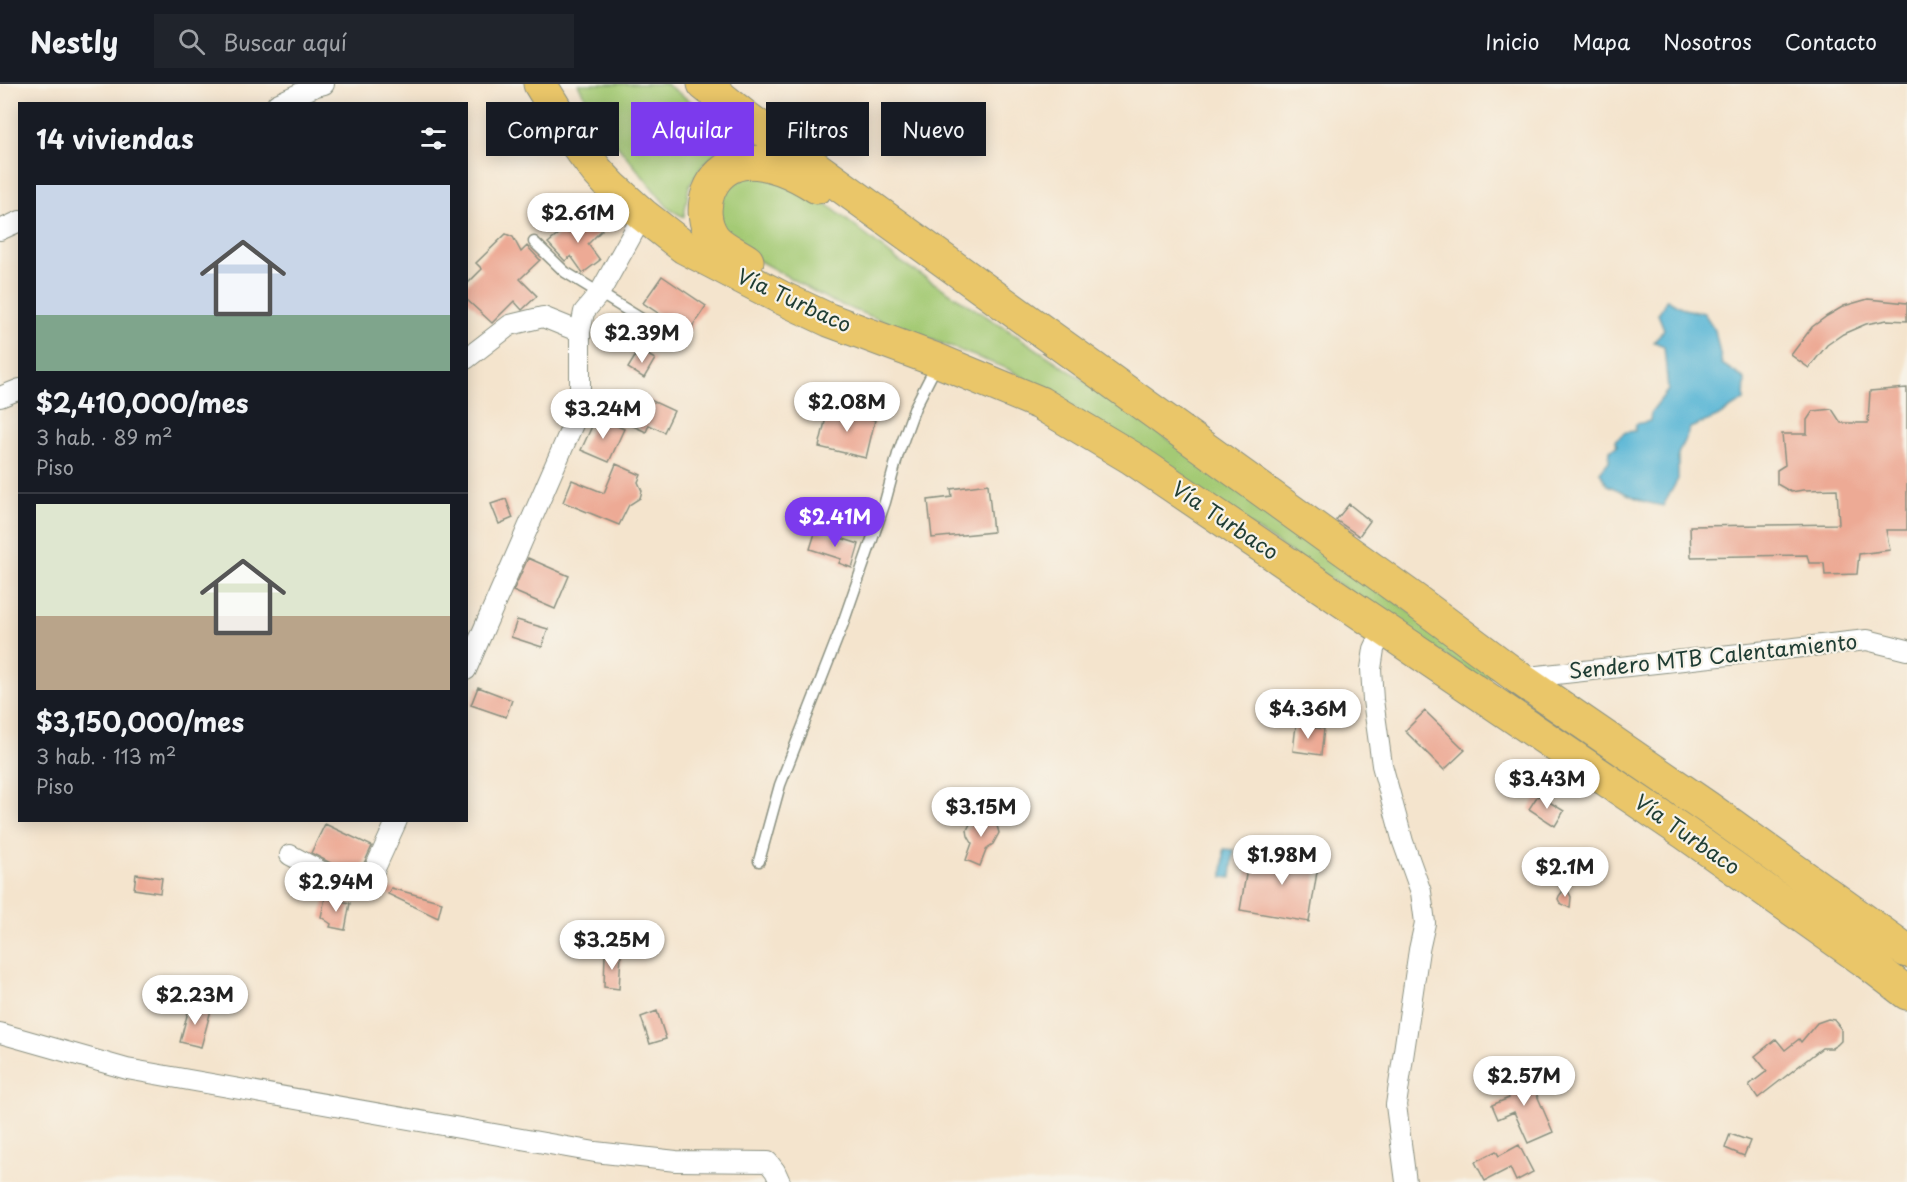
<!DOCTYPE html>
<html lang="es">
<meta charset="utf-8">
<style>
body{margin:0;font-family:"Playpen Sans",sans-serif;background:#20242c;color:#f1f3f6;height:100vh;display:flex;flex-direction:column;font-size:22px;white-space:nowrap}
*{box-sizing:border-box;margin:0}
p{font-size:20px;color:#9ea1a6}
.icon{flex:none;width:33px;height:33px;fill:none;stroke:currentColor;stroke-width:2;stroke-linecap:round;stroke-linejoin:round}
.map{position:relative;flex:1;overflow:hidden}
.details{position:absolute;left:18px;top:18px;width:450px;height:720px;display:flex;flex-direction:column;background:#171b24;border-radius:0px;box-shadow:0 3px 15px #0003}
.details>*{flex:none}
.guide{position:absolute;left:486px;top:18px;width:570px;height:54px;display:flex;gap:12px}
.price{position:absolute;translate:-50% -51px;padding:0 14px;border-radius:21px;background:#fff;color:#222;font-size:20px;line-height:39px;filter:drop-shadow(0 2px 3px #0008)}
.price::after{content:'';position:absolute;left:50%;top:36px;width:18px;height:14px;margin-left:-9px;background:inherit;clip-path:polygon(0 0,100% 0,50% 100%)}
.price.current{background:#7c3aed;color:#fff}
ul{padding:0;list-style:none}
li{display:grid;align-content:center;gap:12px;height:318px;padding:0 18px}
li+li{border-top:2px solid #363941}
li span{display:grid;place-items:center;height:186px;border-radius:0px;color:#555}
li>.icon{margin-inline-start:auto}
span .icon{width:108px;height:108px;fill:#fffc;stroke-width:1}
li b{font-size:26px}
h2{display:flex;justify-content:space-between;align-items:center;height:72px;padding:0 18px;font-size:26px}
.tag{padding:0 21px;border-radius:0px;background:#171b24;box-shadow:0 3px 15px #0003;font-size:21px;line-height:54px}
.tag.current{background:#7c3aed;color:#fff}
header{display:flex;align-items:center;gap:36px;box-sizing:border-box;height:84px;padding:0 30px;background:#171b24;border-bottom:2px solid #363941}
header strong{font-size:28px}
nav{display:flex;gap:33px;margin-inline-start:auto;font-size:21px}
.search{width:420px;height:54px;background:#20242c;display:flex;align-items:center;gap:15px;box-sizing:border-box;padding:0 21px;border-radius:0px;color:#9ea1a6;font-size:22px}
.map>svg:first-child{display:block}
.green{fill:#a4ca74;stroke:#628454;stroke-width:1.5}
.water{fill:#57b5d5;stroke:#3b7984;stroke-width:1.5}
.building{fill:#edaa95}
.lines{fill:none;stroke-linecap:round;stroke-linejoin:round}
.service-casing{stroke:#8a9080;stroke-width:13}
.minor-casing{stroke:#8a9080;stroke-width:22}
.trunk-casing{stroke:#8a9080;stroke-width:35}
.service{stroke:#fff;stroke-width:10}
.minor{stroke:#fff;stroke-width:20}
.trunk{stroke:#eac669;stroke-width:33}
.labels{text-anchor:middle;stroke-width:4.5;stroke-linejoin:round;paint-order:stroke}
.street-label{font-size:21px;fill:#1f3d34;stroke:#f7f3e8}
</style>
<header>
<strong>Nestly</strong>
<div class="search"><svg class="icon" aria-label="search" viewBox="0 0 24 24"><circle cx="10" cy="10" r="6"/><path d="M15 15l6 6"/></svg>Buscar aquí</div>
<nav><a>Inicio</a><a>Mapa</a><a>Nosotros</a><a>Contacto</a></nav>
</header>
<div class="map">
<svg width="1907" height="1098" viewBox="0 0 1907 1098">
<rect width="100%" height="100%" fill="#f7f3e8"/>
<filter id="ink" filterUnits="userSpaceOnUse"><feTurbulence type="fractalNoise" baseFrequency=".0167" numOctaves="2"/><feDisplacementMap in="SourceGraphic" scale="12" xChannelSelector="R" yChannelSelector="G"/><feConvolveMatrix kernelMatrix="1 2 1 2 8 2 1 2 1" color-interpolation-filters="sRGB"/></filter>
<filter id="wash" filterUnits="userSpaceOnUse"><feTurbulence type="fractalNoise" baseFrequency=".008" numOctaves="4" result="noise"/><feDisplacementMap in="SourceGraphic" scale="24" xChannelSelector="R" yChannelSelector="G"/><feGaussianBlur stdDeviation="1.35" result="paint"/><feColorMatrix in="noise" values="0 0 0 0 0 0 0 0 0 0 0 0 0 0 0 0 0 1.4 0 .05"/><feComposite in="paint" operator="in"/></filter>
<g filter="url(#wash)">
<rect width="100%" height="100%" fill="#f4e4cd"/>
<path class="green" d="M578,0H666L742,54L743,61L717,68L702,82L689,102L684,133L669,125L599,38Z
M754,88L814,110L896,175L1011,248L1115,317L1498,591L1479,594L1060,315L1008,285L831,217L738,165L720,149L719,108Z"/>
<path class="water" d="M1667,215L1684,225L1704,229L1715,246L1722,280L1745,295L1744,316L1717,333L1690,344L1678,370V395L1663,422L1645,418L1607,401L1600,388L1609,377L1610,366L1617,362L1615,356L1626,348L1635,347L1636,340L1650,337L1651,328L1668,306L1664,262L1654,258L1664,245L1658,230Z
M1224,765L1234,766L1231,794L1223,793Z"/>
<g id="blocks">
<path class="building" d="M586,131L602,146L588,160L600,176L583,189L571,172L565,177L548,159L565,145L568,149Z
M506,150L513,153L521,168L527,162L540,176L520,195L537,212L522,226L514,217L492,239L466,215V201L482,185L476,179Z
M662,192L706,222L688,249L643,219Z
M1868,215L1907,219V237L1887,236L1866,240L1843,250L1827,261L1809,284L1791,271L1812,243L1827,232L1844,222Z
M639,266L655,275L644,294L628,284Z
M1907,304V446H1886L1890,466L1859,470L1857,490L1825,491L1824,479H1809L1807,471L1691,473L1690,442L1839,440L1837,405L1803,406L1791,408L1777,400V386L1785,381L1782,350H1807V336L1813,327L1832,325L1841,339H1868L1870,307Z
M633,308L674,327L664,348L649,341L646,348L620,336Z
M828,325L875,336L866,374L819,363Z
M599,334L624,345L609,378L581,366L593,340L596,342Z
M616,380L641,391L638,398L642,407L640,414L629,421L619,441L563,418L572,396L604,409Z
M988,400L993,448L932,454L928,416L952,413L951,405Z
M506,415L513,434L499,440L491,420Z
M1349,420L1370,437L1359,452L1336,436Z
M816,446L859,460L852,484L839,479L841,475L810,465Z
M528,474L569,492L555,525L513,507Z
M517,536L548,545L542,563L511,553Z
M478,603L512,616L506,633L471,621Z
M1425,627L1465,666L1444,686L1405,647Z
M1296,641L1324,645L1321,671L1293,667Z
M1538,711L1564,727L1555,742L1529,725Z
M985,731L996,738L999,749L993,760L987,764L980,782L966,776L972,759L968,752L967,746L973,734Z
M325,740L372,762L361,786L357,790L350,789L311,769Z
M1291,765L1320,769L1309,838L1240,826L1249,773L1289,779Z
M136,790L162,794L160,809L134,805Z
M1566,803L1571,813L1570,824L1560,819L1558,815L1559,812Z
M391,804L442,818L438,834L388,810Z
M325,814L350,819L345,846L330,843L331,840L321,833Z
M605,869L621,870L619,905L604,903Z
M190,920L211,926L201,963L180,958Z
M657,927L666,955L650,960L641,933Z
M1828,935L1834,936L1841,945V957L1837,961L1832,964H1822L1758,1014L1749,1001L1767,987L1755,972L1776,955L1785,966L1799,955L1801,958L1817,939Z
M1526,986L1553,1048L1528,1059L1514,1028L1498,1035L1492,1021L1509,1014L1501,997Z
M1730,1050L1750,1057L1744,1072L1725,1064Z
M1519,1061L1533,1088L1516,1097L1510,1084L1485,1097L1475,1078L1496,1067L1499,1072Z"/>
</g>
</g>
<g filter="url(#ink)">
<use href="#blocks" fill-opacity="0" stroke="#8a9080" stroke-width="1.5"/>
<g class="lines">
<defs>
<path id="service" d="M534,158L565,188L666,250
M759,777L780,701L842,542L885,418L898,370L915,323L937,280"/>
<path id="minor" d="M277,20L316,2L324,0
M0,146L20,137
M466,275L510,241L543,233L580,248
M0,313L20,305
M1383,546L1374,565L1371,585L1373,616L1382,681L1403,758L1421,808L1425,839L1419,866L1396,1021L1406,1098
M466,586L580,324V248L584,228L599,210L643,131
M1519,594L1867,556L1907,566
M290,771L347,801L361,802L371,793L397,736
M0,949L127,985L595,1068L676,1077L768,1078L775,1087L780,1098"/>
<path id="trunk" d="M540,0L578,62L597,87L612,103L643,131L684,163L780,213L829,236L939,277L1040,319L1132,374L1685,749L1864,876L1907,909
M704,0L744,32L1416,517L1519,594L1708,724L1907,867
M747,177C737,170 720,163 713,153C695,127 709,85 742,79C767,75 797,90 817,103"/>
</defs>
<use href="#service" class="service-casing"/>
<use href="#minor" class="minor-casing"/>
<use href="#trunk" class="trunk-casing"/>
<use href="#service" class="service"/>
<use href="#minor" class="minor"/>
<use href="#trunk" class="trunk"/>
</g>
</g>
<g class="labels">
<g class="street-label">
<text transform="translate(794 217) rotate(25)" y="7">Vía Turbaco</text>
<text transform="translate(1225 437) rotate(34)" y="7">Vía Turbaco</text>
<text transform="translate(1713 573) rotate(-6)" y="7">Sendero MTB Calentamiento</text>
<text transform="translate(1687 751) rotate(35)" y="7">Vía Turbaco</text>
</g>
</g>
</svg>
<b class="price" style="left:578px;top:160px">$2.61M</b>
<b class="price" style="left:642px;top:280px">$2.39M</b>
<b class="price" style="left:847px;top:349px">$2.08M</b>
<b class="price" style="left:603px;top:356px">$3.24M</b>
<b class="price current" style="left:835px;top:464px">$2.41M</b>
<b class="price" style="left:1308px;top:656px">$4.36M</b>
<b class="price" style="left:1547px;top:726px">$3.43M</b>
<b class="price" style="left:981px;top:754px">$3.15M</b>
<b class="price" style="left:1282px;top:802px">$1.98M</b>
<b class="price" style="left:1565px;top:814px">$2.1M</b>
<b class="price" style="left:336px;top:829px">$2.94M</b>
<b class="price" style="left:612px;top:887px">$3.25M</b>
<b class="price" style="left:195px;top:942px">$2.23M</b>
<b class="price" style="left:1524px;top:1023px">$2.57M</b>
<div class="guide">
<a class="tag">Comprar</a>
<a class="tag current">Alquilar</a>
<a class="tag">Filtros</a>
<a class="tag">Nuevo</a>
</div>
<section class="details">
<h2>14 viviendas<svg class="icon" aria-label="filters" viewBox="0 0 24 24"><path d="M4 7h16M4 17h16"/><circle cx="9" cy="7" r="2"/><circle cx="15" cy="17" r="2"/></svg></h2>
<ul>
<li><span style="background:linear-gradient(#c9d6e8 70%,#7fa58c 0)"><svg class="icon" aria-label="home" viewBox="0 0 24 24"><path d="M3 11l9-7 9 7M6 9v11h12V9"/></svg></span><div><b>$2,410,000/mes</b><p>3 hab. · 89 m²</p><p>Piso</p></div></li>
<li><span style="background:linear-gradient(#dfe7d0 60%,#b9a48a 0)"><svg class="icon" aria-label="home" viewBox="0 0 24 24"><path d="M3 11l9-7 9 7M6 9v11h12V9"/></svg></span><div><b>$3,150,000/mes</b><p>3 hab. · 113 m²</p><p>Piso</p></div></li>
</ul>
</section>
</div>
